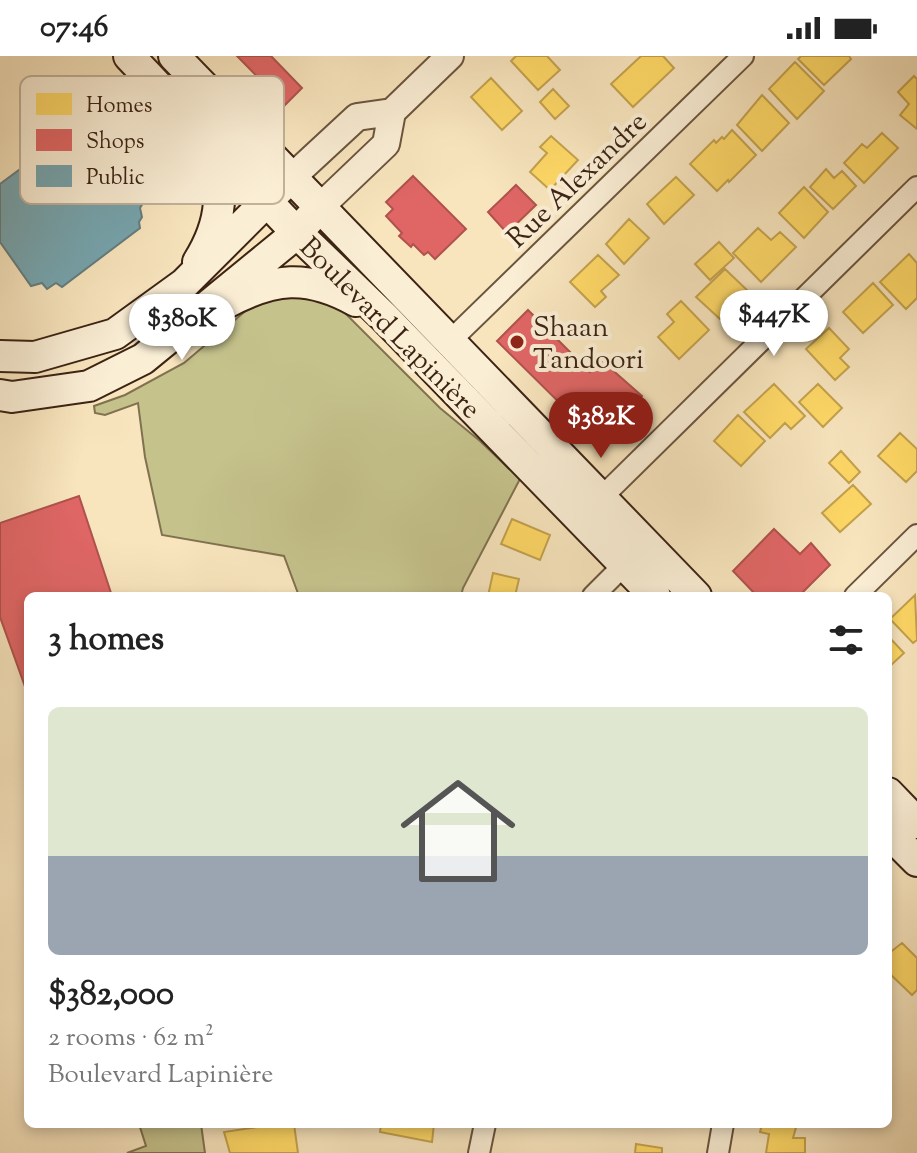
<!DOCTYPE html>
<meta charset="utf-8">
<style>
body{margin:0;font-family:"Sorts Mill Goudy",serif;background:#f6f6f6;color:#222;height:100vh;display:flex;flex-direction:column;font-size:30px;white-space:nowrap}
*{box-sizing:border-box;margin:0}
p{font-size:26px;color:#767676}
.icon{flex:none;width:44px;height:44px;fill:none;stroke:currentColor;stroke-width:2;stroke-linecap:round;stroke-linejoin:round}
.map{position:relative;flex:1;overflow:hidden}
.sheet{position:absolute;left:24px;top:536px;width:868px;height:536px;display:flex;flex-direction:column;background:#fff;border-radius:12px;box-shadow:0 4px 12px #0003}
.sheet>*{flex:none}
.price{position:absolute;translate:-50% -68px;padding:0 18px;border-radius:28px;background:#fff;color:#222;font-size:26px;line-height:52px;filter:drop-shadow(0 2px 4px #0008)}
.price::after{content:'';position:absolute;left:50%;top:48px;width:24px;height:18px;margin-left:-12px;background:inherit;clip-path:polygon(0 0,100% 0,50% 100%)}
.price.current{background:#8f2418;color:#fff}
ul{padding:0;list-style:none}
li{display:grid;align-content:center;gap:16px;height:424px;padding:0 24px}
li+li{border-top:2px solid #e0e0e0}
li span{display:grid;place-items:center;height:248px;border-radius:12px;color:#555}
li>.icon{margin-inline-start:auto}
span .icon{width:144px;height:144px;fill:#fffc;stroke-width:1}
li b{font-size:34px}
h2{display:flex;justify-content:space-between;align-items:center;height:96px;padding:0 24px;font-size:34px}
.status{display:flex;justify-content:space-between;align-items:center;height:56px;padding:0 40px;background:#fff;direction:ltr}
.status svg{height:22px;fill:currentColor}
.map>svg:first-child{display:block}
.green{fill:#c5c28c;stroke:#807250;stroke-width:2}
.homes{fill:#ffd966;stroke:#c4a24d;stroke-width:2}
.shops{fill:#e06666;stroke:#af524d;stroke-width:2}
.public{fill:#76a5af;stroke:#657e80;stroke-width:2}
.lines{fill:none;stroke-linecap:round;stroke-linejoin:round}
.minor-casing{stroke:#6b543e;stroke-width:24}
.tertiary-casing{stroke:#6b543e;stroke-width:30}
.secondary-casing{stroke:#3c2314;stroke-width:34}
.minor{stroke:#faeed5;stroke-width:20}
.tertiary{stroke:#faeed5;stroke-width:26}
.secondary{stroke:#faeed5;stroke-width:30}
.poi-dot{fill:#8f2418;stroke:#faeed5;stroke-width:3}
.labels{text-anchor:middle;stroke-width:8;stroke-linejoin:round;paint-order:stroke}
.street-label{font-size:28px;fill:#3c2314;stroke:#faeed5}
.poi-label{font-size:28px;fill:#3c2314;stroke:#faeed5;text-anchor:start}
.key{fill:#faeed5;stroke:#c1b19b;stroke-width:2}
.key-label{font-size:22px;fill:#3c2314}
</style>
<div class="status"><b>07:46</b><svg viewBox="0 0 49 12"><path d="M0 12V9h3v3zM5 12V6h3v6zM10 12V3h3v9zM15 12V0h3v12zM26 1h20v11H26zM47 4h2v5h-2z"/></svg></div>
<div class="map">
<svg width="917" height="1097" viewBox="0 0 917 1097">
<rect width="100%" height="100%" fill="#f8e5be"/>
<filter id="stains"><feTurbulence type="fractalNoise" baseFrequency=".0025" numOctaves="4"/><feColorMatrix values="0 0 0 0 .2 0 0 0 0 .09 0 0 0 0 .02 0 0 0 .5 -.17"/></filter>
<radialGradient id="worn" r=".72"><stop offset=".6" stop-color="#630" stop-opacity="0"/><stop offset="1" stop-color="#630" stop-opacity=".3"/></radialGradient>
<path class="green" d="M310,239L342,254L440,352L480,385L520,423L463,532L461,540H299L284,500L162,479L145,401L138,347L105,359L95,357L94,350L125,339L184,307L249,252L271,242Z
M139,1068H201L205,1097H127L146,1090Z"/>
<path class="homes" d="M516,0H547L560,14L538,34L511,5Z
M641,0H663L674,12L633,51L611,28Z
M801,0H849L851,3L824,29L798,3Z
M795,6L824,35L797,63L769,33Z
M914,20L917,23V73L900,59L909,48L898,36Z
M491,22L522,55L502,74L471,41Z
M553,33L569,50L555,63L540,46Z
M762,39L789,67L762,95L737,69Z
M732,74L756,99L729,126L728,124L717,135L690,108L714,84L716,87L722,81L724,83Z
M882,77L898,92L864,127L844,107L862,88L867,92Z
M551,80L578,104L550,134L530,116L547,97L540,91Z
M826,113L834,122L842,115L856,130L833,153L810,131Z
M676,121L694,139L664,168L647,148Z
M804,131L828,156L804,182L779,157Z
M629,163L649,182L624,208L606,188Z
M758,172L771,184L780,176L796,191L761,226L733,197Z
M719,186L734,202L710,224L695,208Z
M909,198L917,207V242L906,253L880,226Z
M598,199L619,219L601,235L606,241L595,251L570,226Z
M725,213L748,235L720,263L696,241Z
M873,227L893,249L863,277L843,256Z
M681,245L709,274L679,303L658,281L674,266L667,258Z
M829,272L849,293L840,302L849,311L835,324L806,293Z
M774,328L805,360L791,373L785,367L770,382L744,356Z
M818,328L842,352L823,371L799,346Z
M738,359L765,385L741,410L714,385Z
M900,377L917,393V415L906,426L878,400Z
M841,395L860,416L849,427L829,407Z
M853,429L871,448L840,476L822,457Z
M512,463L550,479L540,504L501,488Z
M493,517L519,523L515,540H488Z
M915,539L917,584L913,587L890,563Z
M888,580L904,597L888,612Z
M902,887L917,902V934L912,939L888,916V898Z
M277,1068H294L298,1097H230L224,1076Z
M381,1068H434L432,1086L380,1076Z
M762,1068H797L793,1082H805V1097H766L769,1078L760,1076Z
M636,1088L662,1092V1097H635Z"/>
<path class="shops" d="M237,0H271L302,32L285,49Z
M413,120L466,173L435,203L428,196L424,199L413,188L411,191L399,180L402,177L386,160L393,153L386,146Z
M516,129L536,149L507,177L488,156Z
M528,254L590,316L601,304L642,340L595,382L497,285Z
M79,440L112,540H28V639L0,561V467Z
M774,473L800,498L811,487L830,509L799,540H757L733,515Z"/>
<path class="public" d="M80,79L85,85L93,83L143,147L140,152L142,161L139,166L140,172L62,231L56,227L47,233L42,227L31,230L0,186V128L62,82L72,83Z"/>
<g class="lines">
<defs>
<path id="minor" d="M448,287L743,0
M601,442L917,131
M593,540L632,501
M855,540L917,479
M479,1097L485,1068
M718,1097L723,1068"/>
<path id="tertiary" d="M290,123L357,61L392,56
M319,152L386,88L392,56L450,0"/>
<path id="secondary" d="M129,0L297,177L383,260L655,540
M174,0L696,540
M198,206C225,163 222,133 212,87
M224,248C274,221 307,218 356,245
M0,300L35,301L115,278L184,228L280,132
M0,339L12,341L89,330L143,303L297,177L310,162
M888,737L917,767
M888,776L917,805"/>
</defs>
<use href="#minor" class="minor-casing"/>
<use href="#tertiary" class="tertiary-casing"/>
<use href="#secondary" class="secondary-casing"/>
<use href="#minor" class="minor"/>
<use href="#tertiary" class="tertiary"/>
<use href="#secondary" class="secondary"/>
</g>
<circle class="poi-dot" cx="517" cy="286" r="8"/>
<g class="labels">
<g class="street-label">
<text transform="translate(576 123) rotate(-44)" y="10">Rue Alexandre</text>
<text transform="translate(391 271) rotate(45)" y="10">Boulevard Lapinière</text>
</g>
<g class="poi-label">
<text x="533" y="280">Shaan<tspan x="533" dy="32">Tandoori</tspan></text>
</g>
</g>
<rect x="20" y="20" width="264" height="128" rx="12" class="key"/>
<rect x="36" y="37" width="36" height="22" fill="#ffd966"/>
<rect x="36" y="73" width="36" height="22" fill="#e06666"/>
<rect x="36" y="109" width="36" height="22" fill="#76a5af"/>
<g class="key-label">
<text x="86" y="56">Homes</text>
<text x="86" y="92">Shops</text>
<text x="86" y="128">Public</text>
</g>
<rect width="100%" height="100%" filter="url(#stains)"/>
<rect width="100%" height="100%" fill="url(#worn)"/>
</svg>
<b class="price" style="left:774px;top:302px">$447K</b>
<b class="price" style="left:182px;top:306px">$380K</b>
<b class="price current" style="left:601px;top:404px">$382K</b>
<section class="sheet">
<h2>3 homes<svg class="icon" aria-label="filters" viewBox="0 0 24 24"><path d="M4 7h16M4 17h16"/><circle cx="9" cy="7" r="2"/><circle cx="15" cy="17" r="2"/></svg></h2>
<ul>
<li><span style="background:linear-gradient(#dfe7d0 60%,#9aa5b1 0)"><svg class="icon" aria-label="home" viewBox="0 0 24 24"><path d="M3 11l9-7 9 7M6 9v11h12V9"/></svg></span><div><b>$382,000</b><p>2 rooms · 62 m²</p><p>Boulevard Lapinière</p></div></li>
</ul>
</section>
</div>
